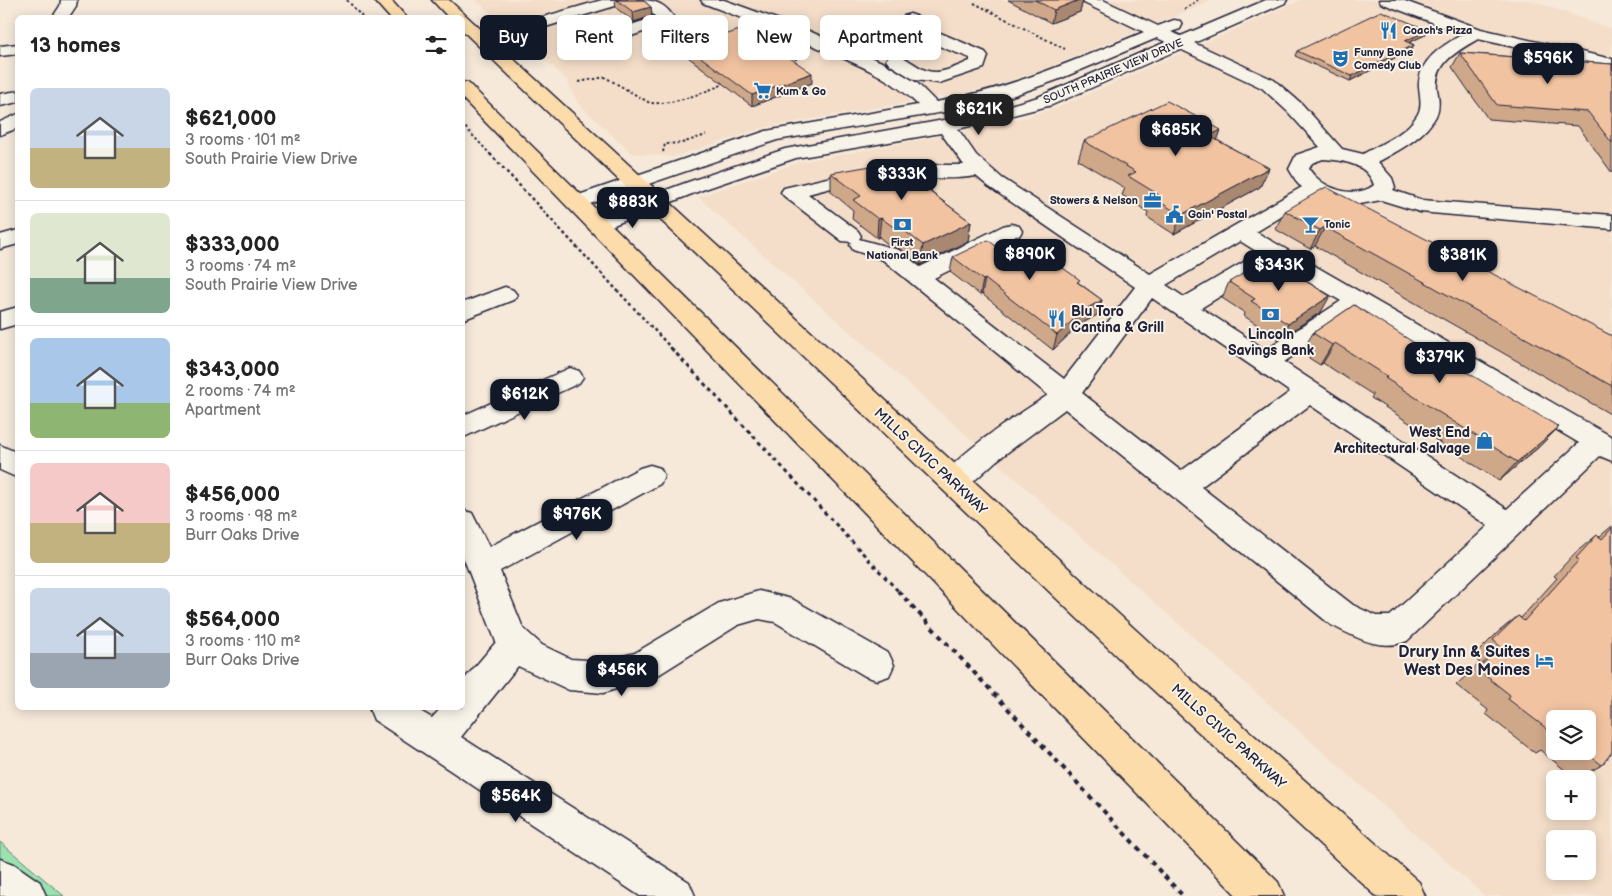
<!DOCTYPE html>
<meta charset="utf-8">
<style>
body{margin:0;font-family:"Balsamiq Sans",sans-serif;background:#f2f2f2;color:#222;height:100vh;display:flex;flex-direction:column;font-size:19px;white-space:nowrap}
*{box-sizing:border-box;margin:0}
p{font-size:16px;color:#767676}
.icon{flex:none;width:28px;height:28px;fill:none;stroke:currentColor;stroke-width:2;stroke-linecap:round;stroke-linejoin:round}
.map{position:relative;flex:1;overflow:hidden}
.drawer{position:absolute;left:15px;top:15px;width:450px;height:695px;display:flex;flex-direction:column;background:#fff;border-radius:8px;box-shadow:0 2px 12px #0003}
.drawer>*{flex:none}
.hud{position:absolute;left:480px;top:15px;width:475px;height:45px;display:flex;gap:10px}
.tools{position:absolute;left:1546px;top:710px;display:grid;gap:10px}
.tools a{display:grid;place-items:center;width:50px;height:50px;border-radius:8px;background:#fff;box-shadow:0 2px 12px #0003;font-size:25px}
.price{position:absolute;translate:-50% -42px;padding:0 11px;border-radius:10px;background:#111827;color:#fff;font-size:16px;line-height:32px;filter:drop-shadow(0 1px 2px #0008)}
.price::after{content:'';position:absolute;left:50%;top:30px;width:15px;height:11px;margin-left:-8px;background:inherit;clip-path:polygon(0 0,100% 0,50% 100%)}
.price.on{background:#222;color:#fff}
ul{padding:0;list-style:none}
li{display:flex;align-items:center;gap:15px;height:125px;padding:0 15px}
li+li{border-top:1px solid #e0e0e0}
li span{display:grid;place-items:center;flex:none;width:140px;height:100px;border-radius:8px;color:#555}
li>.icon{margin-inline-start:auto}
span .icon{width:60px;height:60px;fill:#fffc;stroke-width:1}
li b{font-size:21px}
h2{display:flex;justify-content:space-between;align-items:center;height:60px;padding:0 15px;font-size:21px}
.pill{padding:0 18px;border-radius:8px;background:#fff;box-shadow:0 2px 12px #0003;font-size:18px;line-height:45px}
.pill.on{background:#111827;color:#fff}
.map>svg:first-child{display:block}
.built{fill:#f4dec9;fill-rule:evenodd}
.green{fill:#9be2af;stroke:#5e8275}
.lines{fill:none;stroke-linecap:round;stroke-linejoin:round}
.minor-casing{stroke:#22223b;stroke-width:3}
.major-casing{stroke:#22223b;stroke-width:3}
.path-far3{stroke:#22223b;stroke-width:2;stroke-dasharray:2.5 2.5;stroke-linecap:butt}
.path-far2{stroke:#22223b;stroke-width:2.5;stroke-dasharray:3 3;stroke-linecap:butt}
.path-far1{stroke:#22223b;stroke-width:3;stroke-dasharray:4 4;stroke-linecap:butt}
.path{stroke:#22223b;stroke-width:4;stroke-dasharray:5 5;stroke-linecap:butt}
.minor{fill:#f7f3e8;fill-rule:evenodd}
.major{fill:#fddcac;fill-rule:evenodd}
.wall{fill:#cfa88a;stroke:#22223b;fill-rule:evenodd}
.shaded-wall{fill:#a98871;stroke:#22223b}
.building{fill:#f1c3a1;stroke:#22223b}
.labels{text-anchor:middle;stroke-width:4;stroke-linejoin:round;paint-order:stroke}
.far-poi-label{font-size:11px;font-weight:bold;fill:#22223b;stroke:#f7f3e8;text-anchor:start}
.far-street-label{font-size:11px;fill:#22223b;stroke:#f7f3e8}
.poi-label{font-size:14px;font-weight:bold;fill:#22223b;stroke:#f7f3e8;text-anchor:start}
.street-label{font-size:14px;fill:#22223b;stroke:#f7f3e8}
.near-poi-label{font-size:16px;font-weight:bold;fill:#22223b;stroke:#f7f3e8;text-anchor:end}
</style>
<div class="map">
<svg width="1612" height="896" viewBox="0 0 1612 896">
<rect width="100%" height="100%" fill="#f6e9da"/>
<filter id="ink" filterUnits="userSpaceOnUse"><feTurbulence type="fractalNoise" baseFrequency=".02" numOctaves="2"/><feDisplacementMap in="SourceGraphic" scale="10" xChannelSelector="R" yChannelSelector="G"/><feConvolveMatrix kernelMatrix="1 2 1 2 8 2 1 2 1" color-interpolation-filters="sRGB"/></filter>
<g filter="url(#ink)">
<path class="built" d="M476,0H1214L1040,71L988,88L767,127L674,157L631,153L578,103L566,79Z
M1301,0H1530L1612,29V896H1485L698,197L799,162L953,134L993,126L1056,108ZM1555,719H1588V751H1555ZM1555,779H1588V811H1555ZM1555,839H1588V871H1555Z"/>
<path class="green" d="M0,842L64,896H0Z"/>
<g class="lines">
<defs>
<path id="minor" d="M61,0H77L76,6L68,18H52L60,6Z
M602,0H627L625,3L489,44H477L475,40L477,36Z
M637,0C653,0 663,2 673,16L669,23L614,42H602L600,38L602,34L656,17Z
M701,0H724L804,29L884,63L917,83L936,102C1010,89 1075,60 1144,32L1084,3L1082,0H1103L1158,26L1174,20L1180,21L1182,25L1180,29L1171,32L1181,36L1266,0H1287L1285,3L1194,43L1274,80L1302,104L1342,149L1363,154C1380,144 1404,135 1416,117C1423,108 1420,98 1419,87C1417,61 1443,45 1463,34L1381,3L1379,0H1402L1481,29L1612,59V69L1478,39C1459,50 1434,63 1437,89C1439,99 1440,107 1436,116C1424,138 1399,150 1378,162L1392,178L1395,187L1393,190L1422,200L1612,215V229L1420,212L1381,200L1355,205L1329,200L1317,195L1256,232L1612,437V461L1600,456L1407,641C1379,652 1356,637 1331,625L1065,409L996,461L964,490L954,493L944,490L940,482C954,454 1020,414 1048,395L883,260L853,250L850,245L852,242L842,241L784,196L781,192L784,188L874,167L902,165H964L941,133L796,158L702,190L606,228L598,230L590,228L587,223L590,218L688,182L785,149L982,113L1038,97L1166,42L1157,38L1057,80L1003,99L962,109L777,140L584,206L577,208L570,206L566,202L570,198L766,131L918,105C892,78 859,65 826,51C785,34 744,19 703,3ZM1180,49L1262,88L1288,112L1320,147L1296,155L1289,169L1298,184L1302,187L1150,274L1002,178L976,155L958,129L1052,105ZM1323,159C1343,160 1368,164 1374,185C1355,200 1322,189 1309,169L1312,163ZM976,176L988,186L1135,287L1064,379L934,278L1019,236L1022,231L1019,226L1011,224L1003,226L920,267L899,250L859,239L861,236L858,231L808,194C835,187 863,179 891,178C919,176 948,181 976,176ZM1240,241L1264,256L1249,259L1184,297L1166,285ZM1283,267L1341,301L1266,350L1201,308L1263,270ZM1152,298L1290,392L1181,471L1082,393ZM1358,312L1579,443L1507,509L1284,362ZM1310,405L1488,526L1390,616H1376L1353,605L1201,487Z
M910,14L916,16L938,32L985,52L988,56L984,68L939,83L915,80L889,64L886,60L889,56C907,52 918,73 936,72C946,72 960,65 970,61V58C947,49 917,40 902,19L904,16Z
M18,44V54L0,56V46Z
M18,91V102L0,106V94Z
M18,114V128L0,135V122Z
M18,230V244L0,249V235Z
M505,287L513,290L517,295L513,300L462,320V303Z
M18,307V324L0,329V312Z
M570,368L579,371L583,377L579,383L462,438V416Z
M0,445L18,453V478L0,470Z
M650,465L660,468L664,476L660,484L500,571L523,628L542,645L571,659L603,661L635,653L719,603L759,591L792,599L889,654L894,665L889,676L877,680L865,676L775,622L759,619L738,625L655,677L603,693L569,690L518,666L461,737L689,882L695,896H640L374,720L369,708H415L432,718L441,708H462V682L496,642L462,554V510L472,513L489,547L640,468Z
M0,859L14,864L40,882L46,896H0Z"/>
<path id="major" d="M374,0H391L407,18H390Z
M432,0H449L1149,642L1419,882L1425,896H1376L1125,664L462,30V18H449Z
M462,82L468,83L1278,882L1284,896H1237L462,98Z"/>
</defs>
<use href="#minor" class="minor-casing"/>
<use href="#major" class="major-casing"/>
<path class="path-far3" d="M347,0L363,18
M974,3L1065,49
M1184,9L1198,0
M851,35L890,23
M857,36L884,38L892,43
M790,61L803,56
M579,82L605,77L650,103C676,105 703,92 727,83
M462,124L491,155
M663,152L665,144L682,143L706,135"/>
<path class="path-far2" d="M490,154L672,349"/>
<path class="path-far1" d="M671,348L899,592"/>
<path class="path" d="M898,591L1183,896"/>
<use href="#minor" class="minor"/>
<use href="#major" class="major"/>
</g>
<path class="wall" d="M615,0H643L651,7L652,16L634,22L616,8Z
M1008,0H1083L1080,12L1051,23Z
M1425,35L1409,42L1414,45L1412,49L1350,81L1295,56L1297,51Z
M687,47L812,83L752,106L688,57Z
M1460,53L1612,64V173L1578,126L1488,119L1452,67Z
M1221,130L1217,140L1269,168L1260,187L1174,234L1147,217L1148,212L1122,195L1125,188L1078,160L1084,141Z
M831,173L932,191V193L971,222L968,241L920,265L900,249L890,246L879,237L877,238L852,219L853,210L831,192Z
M1285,211L1612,336V415L1315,246L1310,249L1275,229Z
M996,246L1079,283L1102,300L1097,315L1079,325L1053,350L982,294L980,295L950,272L953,257Z
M1229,282L1321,312L1279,339L1244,316L1245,313L1222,298Z
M1354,305L1540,446L1499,481L1371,398L1373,395L1323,363L1320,365L1301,353L1313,333Z
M1612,526V752L1602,765L1576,779L1540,750L1535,753L1486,714L1488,710L1456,685L1480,663L1473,657L1497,633L1518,616L1521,618L1557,578L1554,576L1575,553L1597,535L1599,537ZM1555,719L1588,751H1555Z"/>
<path class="shaded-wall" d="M1079,0H1083L1080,12L1051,23L1054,10Z
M651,7L652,16L634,22L633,12Z
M1428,30L1425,35L1402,46L1405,41Z
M1414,45L1412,49L1350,81L1352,76Z
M812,73V83L752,106V95Z
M1221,130L1214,149L1209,136Z
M1269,168L1260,187L1174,234L1181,215Z
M881,218L879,237L877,238L878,219Z
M971,222L968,241L920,265L923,245Z
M1325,227L1315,246L1310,249L1320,230Z
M985,279L982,294L980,295L983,280Z
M1330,296L1321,312L1279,339L1288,324Z
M1102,300L1097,315L1079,325L1053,350L1057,335L1084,310Z
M1335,343L1323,363L1320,365L1332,345Z
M1559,427L1540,446L1499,481L1517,462Z"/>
<path class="building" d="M617,0H643L651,7L633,12Z
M1035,0H1079L1054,10Z
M1381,11L1428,30L1405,41L1414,45L1352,76L1297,51Z
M746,28L812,73L752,95L687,47Z
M1460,53L1612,64V143L1588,112L1497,105Z
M1167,101L1221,130L1209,136L1269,168L1181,215L1153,198L1159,195L1128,176L1136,172L1084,141Z
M893,162L932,191L930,192L971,222L923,245L902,229L892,226L881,218L878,219L853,200L861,196L831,173Z
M1326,187L1612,336V386L1325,227L1320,230L1285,211Z
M1017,236L1080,280L1077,282L1102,300L1084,310L1057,335L985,279L983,280L953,257L988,240L996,246Z
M1263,262L1289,277L1294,274L1330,296L1288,324L1251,301L1255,299L1229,282Z
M1354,305L1424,349L1426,348L1559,427L1517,462L1385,378L1387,376L1335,343L1332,345L1313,333Z
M1612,528V752L1602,765L1584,751H1588V719H1555V735L1508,699L1510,695L1477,669L1501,647L1493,640L1518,616L1524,621L1579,560L1576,558L1597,535L1602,539Z"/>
</g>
<defs>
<symbol id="restaurant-bare" viewBox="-9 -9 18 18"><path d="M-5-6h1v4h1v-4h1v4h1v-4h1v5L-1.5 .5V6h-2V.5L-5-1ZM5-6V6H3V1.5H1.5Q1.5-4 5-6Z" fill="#1f6fb2" stroke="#f7f3e8" stroke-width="2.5" paint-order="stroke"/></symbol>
<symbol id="theatre-bare" viewBox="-9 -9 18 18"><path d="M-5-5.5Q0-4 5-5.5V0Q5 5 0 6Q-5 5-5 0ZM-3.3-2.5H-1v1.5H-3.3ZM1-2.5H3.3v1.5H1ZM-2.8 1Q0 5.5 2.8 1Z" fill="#1f6fb2" stroke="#f7f3e8" stroke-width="2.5" paint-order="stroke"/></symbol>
<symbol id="supermarket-bare" viewBox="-9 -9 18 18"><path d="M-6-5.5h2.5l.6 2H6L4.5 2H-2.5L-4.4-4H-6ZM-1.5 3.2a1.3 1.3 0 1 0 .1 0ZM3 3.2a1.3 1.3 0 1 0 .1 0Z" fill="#1f6fb2" stroke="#f7f3e8" stroke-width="2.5" paint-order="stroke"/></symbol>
<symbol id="office-bare" viewBox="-9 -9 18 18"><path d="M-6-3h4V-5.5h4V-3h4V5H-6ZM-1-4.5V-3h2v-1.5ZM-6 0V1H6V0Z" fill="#1f6fb2" stroke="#f7f3e8" stroke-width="2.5" paint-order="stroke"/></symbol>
<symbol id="civic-bare" viewBox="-9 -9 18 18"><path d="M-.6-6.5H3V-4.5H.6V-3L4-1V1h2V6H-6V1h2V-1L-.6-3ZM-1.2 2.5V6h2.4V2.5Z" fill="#1f6fb2" stroke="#f7f3e8" stroke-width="2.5" paint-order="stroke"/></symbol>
<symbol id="bank-bare" viewBox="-9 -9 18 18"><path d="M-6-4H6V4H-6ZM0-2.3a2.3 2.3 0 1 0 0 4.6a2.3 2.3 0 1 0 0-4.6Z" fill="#1f6fb2" stroke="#f7f3e8" stroke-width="2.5" paint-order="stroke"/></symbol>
<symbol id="bar-bare" viewBox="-9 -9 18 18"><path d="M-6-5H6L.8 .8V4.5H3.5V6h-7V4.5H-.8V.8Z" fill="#1f6fb2" stroke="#f7f3e8" stroke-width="2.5" paint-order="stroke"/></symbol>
<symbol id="shop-bare" viewBox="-9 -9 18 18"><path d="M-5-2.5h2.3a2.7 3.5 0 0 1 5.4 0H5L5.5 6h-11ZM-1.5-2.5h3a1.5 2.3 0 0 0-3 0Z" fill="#1f6fb2" stroke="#f7f3e8" stroke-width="2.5" paint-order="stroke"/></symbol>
<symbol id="hotel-bare" viewBox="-9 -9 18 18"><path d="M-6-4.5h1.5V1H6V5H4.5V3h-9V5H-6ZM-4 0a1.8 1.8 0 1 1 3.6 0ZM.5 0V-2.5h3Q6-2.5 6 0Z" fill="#1f6fb2" stroke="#f7f3e8" stroke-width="2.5" paint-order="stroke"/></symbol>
</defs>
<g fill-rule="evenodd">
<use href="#restaurant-bare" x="1376" y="18" width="25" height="25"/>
<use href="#theatre-bare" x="1328" y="46" width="25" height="25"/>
<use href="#supermarket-bare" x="750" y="78" width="25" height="25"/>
<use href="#office-bare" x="1140" y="188" width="25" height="25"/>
<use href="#civic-bare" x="1162" y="202" width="25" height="25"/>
<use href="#bank-bare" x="890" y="212" width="25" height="25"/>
<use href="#bar-bare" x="1298" y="212" width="25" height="25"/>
<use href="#bank-bare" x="1258" y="302" width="25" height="25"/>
<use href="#restaurant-bare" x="1044" y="306" width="25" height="25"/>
<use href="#shop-bare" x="1472" y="428" width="25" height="25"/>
<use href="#hotel-bare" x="1532" y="648" width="25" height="25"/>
</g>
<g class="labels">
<g class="far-poi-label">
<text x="1403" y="34">Coach's Pizza</text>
<text x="1354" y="56">Funny Bone<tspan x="1354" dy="13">Comedy Club</tspan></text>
<text x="776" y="95">Kum &amp; Go</text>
<text x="1138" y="204" text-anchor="end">Stowers &amp; Nelson</text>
<text x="1188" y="218">Goin' Postal</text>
<text x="1324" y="228">Tonic</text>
<text x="902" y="246" text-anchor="middle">First<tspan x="902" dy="13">National Bank</tspan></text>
</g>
<g class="far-street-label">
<text transform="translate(1113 71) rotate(-23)" y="4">SOUTH PRAIRIE VIEW DRIVE</text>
</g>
<g class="poi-label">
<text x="1071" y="316">Blu Toro<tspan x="1071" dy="16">Cantina &amp; Grill</tspan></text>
<text x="1271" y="339" text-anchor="middle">Lincoln<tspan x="1271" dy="16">Savings Bank</tspan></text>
<text x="1470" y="437" text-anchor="end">West End<tspan x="1470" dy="16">Architectural Salvage</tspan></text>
</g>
<g class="street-label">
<text transform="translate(931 461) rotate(43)" y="5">MILLS CIVIC PARKWAY</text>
<text transform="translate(1229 736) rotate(42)" y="5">MILLS CIVIC PARKWAY</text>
</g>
<g class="near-poi-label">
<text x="1530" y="657">Drury Inn &amp; Suites<tspan x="1530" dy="18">West Des Moines</tspan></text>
</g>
</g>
</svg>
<div class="tools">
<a><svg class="icon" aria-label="layers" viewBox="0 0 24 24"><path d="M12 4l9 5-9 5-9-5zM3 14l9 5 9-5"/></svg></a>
<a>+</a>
<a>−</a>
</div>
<b class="price" style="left:1548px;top:85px">$596K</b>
<b class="price on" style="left:979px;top:136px">$621K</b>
<b class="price" style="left:1176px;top:157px">$685K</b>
<b class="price" style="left:902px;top:201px">$333K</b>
<b class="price" style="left:633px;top:229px">$883K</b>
<b class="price" style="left:1030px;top:281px">$890K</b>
<b class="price" style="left:1463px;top:282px">$381K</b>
<b class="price" style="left:1279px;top:292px">$343K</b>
<b class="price" style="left:1440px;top:384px">$379K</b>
<b class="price" style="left:525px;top:421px">$612K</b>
<b class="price" style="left:577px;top:541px">$976K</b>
<b class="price" style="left:622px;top:697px">$456K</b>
<b class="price" style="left:516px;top:823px">$564K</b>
<div class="hud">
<a class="pill on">Buy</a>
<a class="pill">Rent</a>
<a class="pill">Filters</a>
<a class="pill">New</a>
<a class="pill">Apartment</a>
</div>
<section class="drawer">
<h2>13 homes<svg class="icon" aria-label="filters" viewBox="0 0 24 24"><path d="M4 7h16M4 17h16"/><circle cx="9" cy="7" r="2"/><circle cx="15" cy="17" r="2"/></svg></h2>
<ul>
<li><span style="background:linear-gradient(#c9d6e8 60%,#c2b280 0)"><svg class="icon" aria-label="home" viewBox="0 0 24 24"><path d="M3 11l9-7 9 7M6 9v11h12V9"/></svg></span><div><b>$621,000</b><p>3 rooms · 101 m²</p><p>South Prairie View Drive</p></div></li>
<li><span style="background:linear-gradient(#dfe7d0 65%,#7fa58c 0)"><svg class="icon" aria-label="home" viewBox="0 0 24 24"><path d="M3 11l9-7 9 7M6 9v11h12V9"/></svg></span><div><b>$333,000</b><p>3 rooms · 74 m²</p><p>South Prairie View Drive</p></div></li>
<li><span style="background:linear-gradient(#a9c7e8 65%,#8fb573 0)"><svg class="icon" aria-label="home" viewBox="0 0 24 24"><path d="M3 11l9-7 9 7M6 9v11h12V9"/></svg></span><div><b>$343,000</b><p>2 rooms · 74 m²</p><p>Apartment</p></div></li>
<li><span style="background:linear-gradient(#f6c9c9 60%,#c2b280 0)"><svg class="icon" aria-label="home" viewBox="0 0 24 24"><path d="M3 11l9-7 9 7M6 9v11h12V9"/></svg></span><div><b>$456,000</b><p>3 rooms · 98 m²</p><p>Burr Oaks Drive</p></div></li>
<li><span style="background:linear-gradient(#c9d6e8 65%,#9aa5b1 0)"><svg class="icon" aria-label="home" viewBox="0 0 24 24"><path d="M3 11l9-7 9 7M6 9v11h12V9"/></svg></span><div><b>$564,000</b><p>3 rooms · 110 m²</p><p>Burr Oaks Drive</p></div></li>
</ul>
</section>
</div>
